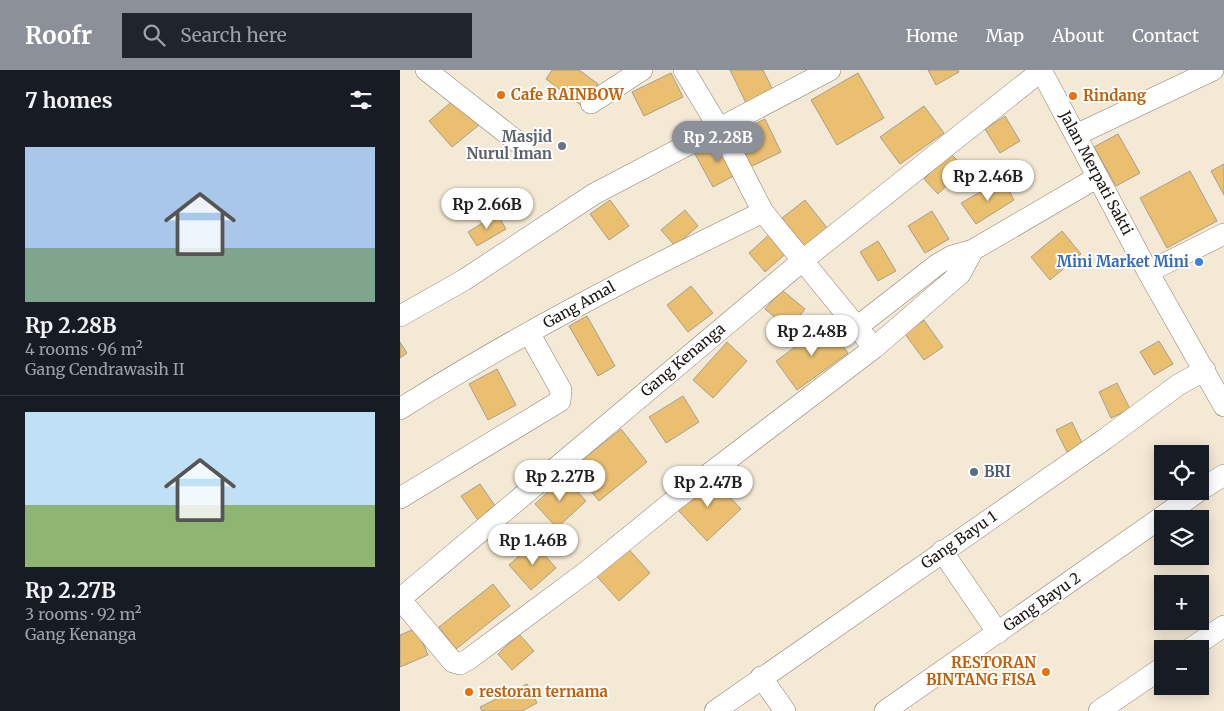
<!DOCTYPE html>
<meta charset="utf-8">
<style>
body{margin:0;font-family:Merriweather,serif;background:#20242c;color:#f1f3f6;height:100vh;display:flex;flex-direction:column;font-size:19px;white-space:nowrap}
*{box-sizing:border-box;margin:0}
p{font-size:16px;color:#9ea1a6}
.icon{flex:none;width:28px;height:28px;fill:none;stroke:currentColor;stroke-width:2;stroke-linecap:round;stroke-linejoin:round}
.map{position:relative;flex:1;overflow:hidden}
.panel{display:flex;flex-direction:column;background:#171b24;width:400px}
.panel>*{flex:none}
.buttons{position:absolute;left:754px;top:375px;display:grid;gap:10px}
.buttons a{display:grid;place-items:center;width:55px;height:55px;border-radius:0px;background:#171b24;box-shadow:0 2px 12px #0003;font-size:25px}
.price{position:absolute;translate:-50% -42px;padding:0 11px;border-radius:18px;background:#fff;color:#222;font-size:16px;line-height:32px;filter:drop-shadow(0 1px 2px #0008)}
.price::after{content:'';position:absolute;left:50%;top:30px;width:15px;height:11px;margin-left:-8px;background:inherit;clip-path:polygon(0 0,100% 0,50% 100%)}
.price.current{background:#8c9099;color:#fff}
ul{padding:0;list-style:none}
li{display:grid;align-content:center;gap:10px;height:265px;padding:0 25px}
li+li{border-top:1px solid #363941}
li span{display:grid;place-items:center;height:155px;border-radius:0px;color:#555}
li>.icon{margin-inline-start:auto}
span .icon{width:90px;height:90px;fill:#fffc;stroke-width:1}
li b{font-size:21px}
h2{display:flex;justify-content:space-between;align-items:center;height:60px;padding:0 25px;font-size:21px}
header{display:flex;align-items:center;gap:30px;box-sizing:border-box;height:70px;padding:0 25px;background:#8c9099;color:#fff}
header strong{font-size:24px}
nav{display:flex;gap:28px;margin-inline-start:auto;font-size:18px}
.search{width:350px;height:45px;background:#20242c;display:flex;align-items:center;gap:12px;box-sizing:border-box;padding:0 18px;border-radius:0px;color:#9ea1a6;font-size:19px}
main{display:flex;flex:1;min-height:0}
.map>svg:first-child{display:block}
.building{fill:#eabf70;stroke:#a99f8c}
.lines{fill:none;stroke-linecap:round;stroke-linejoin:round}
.minor-casing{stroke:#8b806e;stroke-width:22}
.minor{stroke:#fff;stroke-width:21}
.food-dot{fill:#e8710a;stroke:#fff;stroke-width:2}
.worship-dot{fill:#6b7280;stroke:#fff;stroke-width:2}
.shop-dot{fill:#3f7fe0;stroke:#fff;stroke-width:2}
.service-dot{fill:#5c6f8a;stroke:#fff;stroke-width:2}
.labels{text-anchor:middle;stroke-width:4;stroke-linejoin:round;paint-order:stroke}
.food-label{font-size:15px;font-weight:bold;fill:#c56008;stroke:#fff;text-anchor:start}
.worship-label{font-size:15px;font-weight:bold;fill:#5b616d;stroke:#fff;text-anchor:end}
.street-label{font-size:15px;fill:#1a160f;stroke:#fff}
.shop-label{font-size:15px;font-weight:bold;fill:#366cbe;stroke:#fff;text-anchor:end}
.service-label{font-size:15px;font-weight:bold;fill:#4e5e75;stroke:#fff;text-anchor:start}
</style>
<header>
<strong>Roofr</strong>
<div class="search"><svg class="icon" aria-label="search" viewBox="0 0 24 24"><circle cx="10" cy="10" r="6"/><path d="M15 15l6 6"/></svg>Search here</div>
<nav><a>Home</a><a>Map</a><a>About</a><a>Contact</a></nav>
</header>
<main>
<section class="panel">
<h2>7 homes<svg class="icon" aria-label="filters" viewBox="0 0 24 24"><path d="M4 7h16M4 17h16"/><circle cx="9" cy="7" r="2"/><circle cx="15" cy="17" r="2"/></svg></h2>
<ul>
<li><span style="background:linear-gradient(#a9c7e8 65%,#7fa58c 0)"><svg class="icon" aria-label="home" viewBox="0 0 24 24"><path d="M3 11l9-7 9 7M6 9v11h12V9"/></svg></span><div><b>Rp 2.28B</b><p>4 rooms · 96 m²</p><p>Gang Cendrawasih II</p></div></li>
<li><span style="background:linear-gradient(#bfe0f5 60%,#8fb573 0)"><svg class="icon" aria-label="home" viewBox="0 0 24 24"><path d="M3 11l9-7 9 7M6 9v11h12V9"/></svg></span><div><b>Rp 2.27B</b><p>3 rooms · 92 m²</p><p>Gang Kenanga</p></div></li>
</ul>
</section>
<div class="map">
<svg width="824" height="641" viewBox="0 0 824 641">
<rect width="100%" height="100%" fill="#f4e9d5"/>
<path class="building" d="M152,0H179L198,14L182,36L146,9Z
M330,0H363L373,20L346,33Z
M528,0H558L559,2L536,15Z
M271,3L283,27L244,46L232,22Z
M458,3L484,48L437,75L411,30Z
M56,28L79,55L52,77L29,51Z
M524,36L544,63L500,94L480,67Z
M605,46L620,71L600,83L585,59Z
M365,49L381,82L344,100L328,66Z
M718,64L740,103L716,116L694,77Z
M323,68L341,102L313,117L295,84Z
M550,83L565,98L538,124L524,109Z
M824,94V125L811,101Z
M790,101L817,151L767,178L740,128Z
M603,109L614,130L576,154L561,133Z
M210,130L229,156L209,170L190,144Z
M405,130L428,159L405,178L382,148Z
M285,140L298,156L275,176L261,160Z
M532,141L549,169L525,183L508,156Z
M97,144L106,159L77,176L68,162Z
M373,161L390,180L365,202L349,183Z
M662,161L681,184L650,210L631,187Z
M478,171L496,201L478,211L460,182Z
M291,216L313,243L288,262L267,235Z
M382,220L405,239L389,259L365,239Z
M187,246L215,296L198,306L169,256Z
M524,250L543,277L524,290L505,264Z
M427,254L448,283L397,320L376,291Z
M759,271L773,294L754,305L740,282Z
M0,272L7,283L0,288Z
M327,272L347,291L313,328L293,310Z
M97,299L116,335L88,350L69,314Z
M717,313L730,339L711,348L699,322Z
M283,326L299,352L266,373L249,347Z
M672,352L683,375L667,382L656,360Z
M221,359L247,392L199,431L172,398Z
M309,405L341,439L307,471L275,437Z
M164,407L186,431L157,458L135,434Z
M80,414L100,443L82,456L61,426Z
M134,473L156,498L131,520L109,495Z
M224,474L250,503L219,531L193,502Z
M93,514L110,536L56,579L39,557Z
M17,558L28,585L0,597V565Z
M119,564L134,581L112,600L98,584Z
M127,614L137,633L122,641H82L80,637Z"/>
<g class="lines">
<defs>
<path id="minor" d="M26,0L124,77
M284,0L325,68L363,142L474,278
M641,0L748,202L824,336
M191,33L242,0
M676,65L813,0
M748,202L824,164
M0,246L64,210L194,124L430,0
M457,257L538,194L552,186L573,180L698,107
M0,339C117,265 239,202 363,142
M800,420L824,405
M0,428L160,331L161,320L129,263
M542,481L598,563
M0,529L402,191L641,1
M0,529L53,592L60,594L69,589L186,502L272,432L474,278L560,204L573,180
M790,579L824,556
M361,607L385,641
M315,641L705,369L778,315L805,300
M485,641L799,421
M699,641L762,598"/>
</defs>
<use href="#minor" class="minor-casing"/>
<use href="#minor" class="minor"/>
</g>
<g class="food-dot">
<circle cx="101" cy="25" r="5"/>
<circle cx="673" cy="26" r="5"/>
<circle cx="646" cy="602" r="5"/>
<circle cx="69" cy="622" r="5"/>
</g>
<circle class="worship-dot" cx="162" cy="76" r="5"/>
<circle class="shop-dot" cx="799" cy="192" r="5"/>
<circle class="service-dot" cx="574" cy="402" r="5"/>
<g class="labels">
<g class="food-label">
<text x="111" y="30">Cafe RAINBOW</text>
<text x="683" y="31">Rindang</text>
<text x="636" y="598" text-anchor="end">RESTORAN<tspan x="636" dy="17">BINTANG FISA</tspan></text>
<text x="79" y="627">restoran ternama</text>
</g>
<g class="worship-label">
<text x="152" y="72">Masjid<tspan x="152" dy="17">Nurul Iman</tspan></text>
</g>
<g class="street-label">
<text transform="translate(696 103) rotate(62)" y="5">Jalan Merpati Sakti</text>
<text transform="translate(179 235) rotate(-29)" y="5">Gang Amal</text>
<text transform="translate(283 290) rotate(-40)" y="5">Gang Kenanga</text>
<text transform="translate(559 470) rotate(-35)" y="5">Gang Bayu 1</text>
<text transform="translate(642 532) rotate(-35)" y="5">Gang Bayu 2</text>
</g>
<g class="shop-label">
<text x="789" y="197">Mini Market Mini</text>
</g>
<g class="service-label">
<text x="584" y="407">BRI</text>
</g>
</g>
</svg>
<div class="buttons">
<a><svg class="icon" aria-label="locate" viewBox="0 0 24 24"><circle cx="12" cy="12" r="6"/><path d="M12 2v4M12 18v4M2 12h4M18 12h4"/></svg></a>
<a><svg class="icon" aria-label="layers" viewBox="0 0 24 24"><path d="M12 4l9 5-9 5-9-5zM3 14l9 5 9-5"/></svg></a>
<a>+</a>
<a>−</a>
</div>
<b class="price current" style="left:318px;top:93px">Rp 2.28B</b>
<b class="price" style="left:588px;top:132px">Rp 2.46B</b>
<b class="price" style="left:87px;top:160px">Rp 2.66B</b>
<b class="price" style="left:412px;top:287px">Rp 2.48B</b>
<b class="price" style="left:160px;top:432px">Rp 2.27B</b>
<b class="price" style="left:308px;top:438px">Rp 2.47B</b>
<b class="price" style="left:133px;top:496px">Rp 1.46B</b>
</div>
</main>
